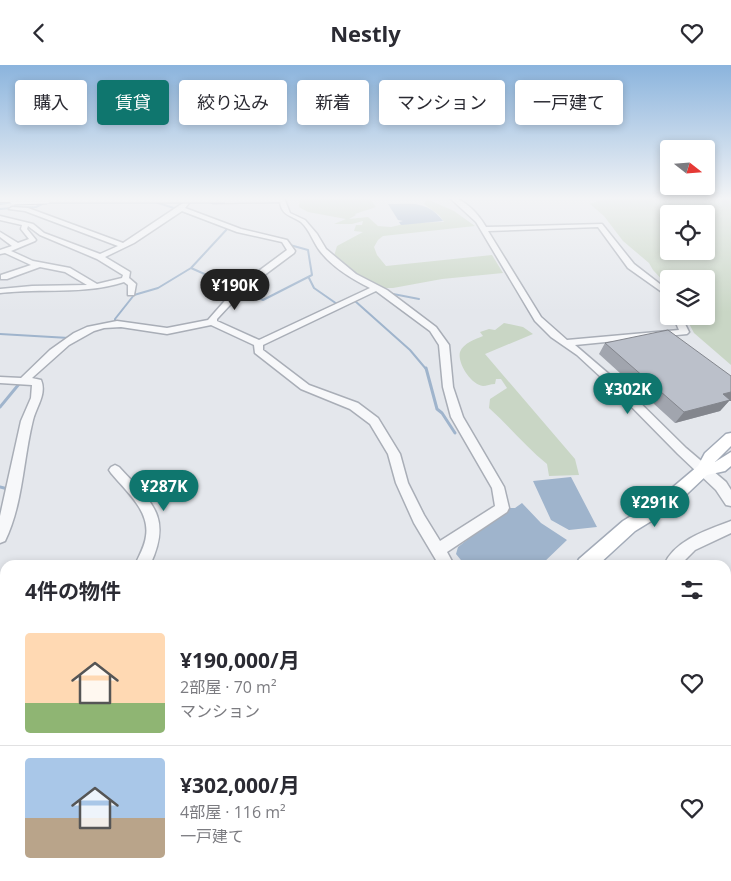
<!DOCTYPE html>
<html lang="ja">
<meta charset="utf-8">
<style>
body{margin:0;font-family:"Open Sans","Noto Sans JP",sans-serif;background:#f7f7f7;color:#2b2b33;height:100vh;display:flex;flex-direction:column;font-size:19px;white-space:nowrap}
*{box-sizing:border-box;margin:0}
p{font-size:16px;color:#7c7c81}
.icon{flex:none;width:28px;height:28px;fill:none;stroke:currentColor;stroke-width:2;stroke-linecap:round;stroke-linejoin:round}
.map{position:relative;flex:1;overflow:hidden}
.sheet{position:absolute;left:0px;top:495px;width:731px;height:321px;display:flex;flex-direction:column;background:#fff;border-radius:15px 15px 0 0;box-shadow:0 2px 8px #0003}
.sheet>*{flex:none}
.guide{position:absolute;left:15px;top:15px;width:701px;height:45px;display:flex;gap:10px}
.needle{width:32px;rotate:107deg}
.buttons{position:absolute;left:660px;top:75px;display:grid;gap:10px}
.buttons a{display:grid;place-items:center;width:55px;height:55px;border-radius:5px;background:#fff;box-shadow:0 2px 8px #0003;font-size:25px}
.price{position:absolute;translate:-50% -42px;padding:0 11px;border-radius:18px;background:#0f766e;color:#fff;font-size:16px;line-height:32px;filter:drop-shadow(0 1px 2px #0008)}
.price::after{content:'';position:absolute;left:50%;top:30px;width:15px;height:11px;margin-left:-8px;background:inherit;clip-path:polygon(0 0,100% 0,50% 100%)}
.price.selected{background:#222;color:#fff}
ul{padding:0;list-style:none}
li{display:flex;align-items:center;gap:15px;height:125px;padding:0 25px}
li+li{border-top:1px solid #e1e1e2}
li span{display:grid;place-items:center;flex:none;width:140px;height:100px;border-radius:5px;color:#555}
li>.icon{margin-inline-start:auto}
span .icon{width:60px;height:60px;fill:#fffc;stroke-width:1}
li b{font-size:21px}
h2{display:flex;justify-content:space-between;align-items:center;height:60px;padding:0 25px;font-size:21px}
.pill{padding:0 18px;border-radius:5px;background:#fff;box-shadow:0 2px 8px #0003;font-size:18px;line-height:45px}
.pill.selected{background:#0f766e;color:#fff}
header{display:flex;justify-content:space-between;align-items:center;height:65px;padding:0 25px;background:#fff;font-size:22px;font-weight:700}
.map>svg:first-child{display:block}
.green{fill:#c9d6c5;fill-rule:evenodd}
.water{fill:#9fb4cc}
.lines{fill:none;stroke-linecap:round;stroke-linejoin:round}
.stream-far1{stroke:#9fb4cc;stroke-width:2}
.stream{stroke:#9fb4cc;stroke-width:3}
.minor-casing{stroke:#a9aeb7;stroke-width:3}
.major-casing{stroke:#a3abb8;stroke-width:3}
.highway-casing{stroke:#8b94a3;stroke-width:2}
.minor{fill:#f7f8fa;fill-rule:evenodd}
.major{fill:#fff;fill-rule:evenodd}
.highway{fill:#fff;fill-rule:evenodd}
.highway-bridge-casing{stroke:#8b94a3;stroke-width:11;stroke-linecap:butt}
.highway-bridge{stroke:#fff;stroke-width:9}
.wall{fill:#a1a5ae}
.shaded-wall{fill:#83868d}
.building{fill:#bbc0ca;stroke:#83868d}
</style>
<header><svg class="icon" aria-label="back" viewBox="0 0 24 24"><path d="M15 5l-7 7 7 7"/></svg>Nestly<svg class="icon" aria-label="heart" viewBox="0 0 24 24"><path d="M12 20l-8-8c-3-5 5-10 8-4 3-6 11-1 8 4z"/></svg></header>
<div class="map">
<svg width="731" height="816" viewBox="0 0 731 816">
<rect width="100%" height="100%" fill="#e4e7ec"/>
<path class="green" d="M606,133H731V300L694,268L685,251H706V214H669V222L653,205L649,198L623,176L604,151L590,139ZM669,149H706V186H669Z
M300,134H370L376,142L355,149L356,150L349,154L368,152L378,161L391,162L408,158L444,157L439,150L424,139L427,134L454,146L475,161L383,171L378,175L374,182L377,190L386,201L492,190L503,208L442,214L393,223H383L355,210L334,191L337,181L363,167L354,166L356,160H362L363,156L352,159H334L346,154L308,147L299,142Z
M504,258L523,262L533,269L485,289L575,394L579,410L549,411L547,399C526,382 509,361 489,343L490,334L507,323L501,314H496L495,319C491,319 486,321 483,321C471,320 457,298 460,287C463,278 476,274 483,271L480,267L489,264L495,265Z
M419,811H468L470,816H416Z"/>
<path class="water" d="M388,139C412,139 427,135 443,156L401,160L399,157L403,156L398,155Z
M571,412L597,462L569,465L551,455L533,416Z
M522,438L541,458L567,475L541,500H465L456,489L458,482L508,443H515Z"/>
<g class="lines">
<path class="stream-far1" d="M155,137L177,144
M0,139L15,137
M21,143L36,142L44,138
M0,144L12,143
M181,146L227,163
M191,203L263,235L312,210L308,185L290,180
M309,213L314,223L337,239L339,238
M388,228L419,234
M355,236L410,285L426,304
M232,237L246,228
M115,257V254L134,230L158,223L191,203L228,163
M0,269L69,273"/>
<path class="stream" d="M426,303L437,344L442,348L455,368
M0,342L19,319
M0,422L8,424"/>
<defs>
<path id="minor" d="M284,133L290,148L305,155L317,169L326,184L356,209L387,225L436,262L449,280L453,322L463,352L504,422L509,443L507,447L447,487L454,500H439L414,458L396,418L388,389L370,359L350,344L301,324L255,288L254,280L211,260L167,269L121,262L104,263L94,266L69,280L32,313L41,315C47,329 36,342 33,355C23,395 23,439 5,476L0,478V451L21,356L31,333L32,320L0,318V312L21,313L50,285L74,268L87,262L117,256L167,263L208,255L237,222L287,185L282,177L237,167L182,146L134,178L105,192L130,207L129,213L136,219L134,230H128V220L124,217C84,230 42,223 0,228V224L32,221L87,220L65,207L40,202L7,214H1V210L31,200L5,188L0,189V185L12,181L0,172V167L18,178L29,174L21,164L22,160L0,155V151L33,159L44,168L100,189L118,181L25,146L9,144L12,142L28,143L123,178L186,136L189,138L185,143L241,164L287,175L295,186L294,188L243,226L217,254V256L259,275L370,223C352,214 333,203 320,186C313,177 310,165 301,157C291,150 282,151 280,137L213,138L210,136L213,134ZM28,161L40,170L97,194L123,210L122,213L97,219L70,203L33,196L11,186L35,176L36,175L27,164ZM376,226L430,266L439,280L443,322L451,352L492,423L495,441L440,476L424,450L408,418L400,389L378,353L358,338L309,320L263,285V280Z
M450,133C465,133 479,150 486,162L602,159L634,199L669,226V232L628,203L598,162L488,166L541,252L567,275L679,265L673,251H681L689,267L687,269L575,280L624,322L686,383L726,417L731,425V441L726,440L716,425L678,389L616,326L577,290L551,272L535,256L476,157Z
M115,400L119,402C151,437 173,451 150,500H135C139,491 145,481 146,471C150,446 126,426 111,408L109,405L111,402Z
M731,456V468L695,485L680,500H664C675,475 707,465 731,456Z
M731,601V619L726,620V602Z
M726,620L731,622V645L726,643Z
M731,702V722L726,724V704Z
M68,811H90L89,816H67Z
M543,811H565L566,816H544Z"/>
<path id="major" d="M731,368V381L715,397L731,387V401L725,406L707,410L671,444L635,466L598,500H576L579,494L623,456L659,434L698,401L705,388L726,369Z
M326,811H353L351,816H325Z"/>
<path id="highway" d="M0,133H16L18,135L14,137H0Z"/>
</defs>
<use href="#minor" class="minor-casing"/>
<use href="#major" class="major-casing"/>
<use href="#highway" class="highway-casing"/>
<use href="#minor" class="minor"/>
<use href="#major" class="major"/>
<use href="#highway" class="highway"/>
<defs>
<path id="highway-bridge" d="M36,133H225
M14,135L47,134"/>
</defs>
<use href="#highway-bridge" class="highway-bridge-casing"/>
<use href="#highway-bridge" class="highway-bridge"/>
</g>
<path class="wall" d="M605,278L731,311V336H729L720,346L675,358L599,289Z"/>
<path class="shaded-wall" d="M731,327V336H729L720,346L675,358L684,347L723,329Z"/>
<path class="building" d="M668,265L731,311V327L723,329L730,335L684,347L605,278Z"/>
<linearGradient id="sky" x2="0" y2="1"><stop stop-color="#8bb4dd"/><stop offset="0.54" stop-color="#f3f4f6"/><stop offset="1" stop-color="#f3f4f6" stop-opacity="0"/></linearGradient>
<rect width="731" height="247" fill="url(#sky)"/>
</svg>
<div class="buttons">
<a><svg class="needle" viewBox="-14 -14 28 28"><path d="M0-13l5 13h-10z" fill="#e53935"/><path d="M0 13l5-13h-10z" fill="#7c7c81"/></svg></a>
<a><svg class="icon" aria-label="locate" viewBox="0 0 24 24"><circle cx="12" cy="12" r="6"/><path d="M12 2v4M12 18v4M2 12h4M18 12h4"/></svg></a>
<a><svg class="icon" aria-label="layers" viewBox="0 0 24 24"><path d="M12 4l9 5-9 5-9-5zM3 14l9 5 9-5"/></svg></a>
</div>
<b class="price selected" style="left:235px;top:246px">¥190K</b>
<b class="price" style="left:628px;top:350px">¥302K</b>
<b class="price" style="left:164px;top:447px">¥287K</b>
<b class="price" style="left:655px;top:463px">¥291K</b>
<div class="guide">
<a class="pill">購入</a>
<a class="pill selected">賃貸</a>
<a class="pill">絞り込み</a>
<a class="pill">新着</a>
<a class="pill">マンション</a>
<a class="pill">一戸建て</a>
</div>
<section class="sheet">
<h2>4件の物件<svg class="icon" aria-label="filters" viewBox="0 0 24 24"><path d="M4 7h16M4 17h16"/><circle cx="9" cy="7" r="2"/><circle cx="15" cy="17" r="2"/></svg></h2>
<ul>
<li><span style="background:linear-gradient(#ffd9b3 70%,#8fb573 0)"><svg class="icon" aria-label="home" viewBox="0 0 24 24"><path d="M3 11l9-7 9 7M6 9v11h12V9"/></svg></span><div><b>¥190,000/月</b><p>2部屋 · 70 m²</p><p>マンション</p></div><svg class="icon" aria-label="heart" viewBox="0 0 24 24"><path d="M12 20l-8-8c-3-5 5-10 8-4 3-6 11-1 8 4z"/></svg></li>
<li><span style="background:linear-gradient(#a9c7e8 60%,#b9a48a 0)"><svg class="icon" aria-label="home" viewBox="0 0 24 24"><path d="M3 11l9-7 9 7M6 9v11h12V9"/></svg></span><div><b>¥302,000/月</b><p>4部屋 · 116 m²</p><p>一戸建て</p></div><svg class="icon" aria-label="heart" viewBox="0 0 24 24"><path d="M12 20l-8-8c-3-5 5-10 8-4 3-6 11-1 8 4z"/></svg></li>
</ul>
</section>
</div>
